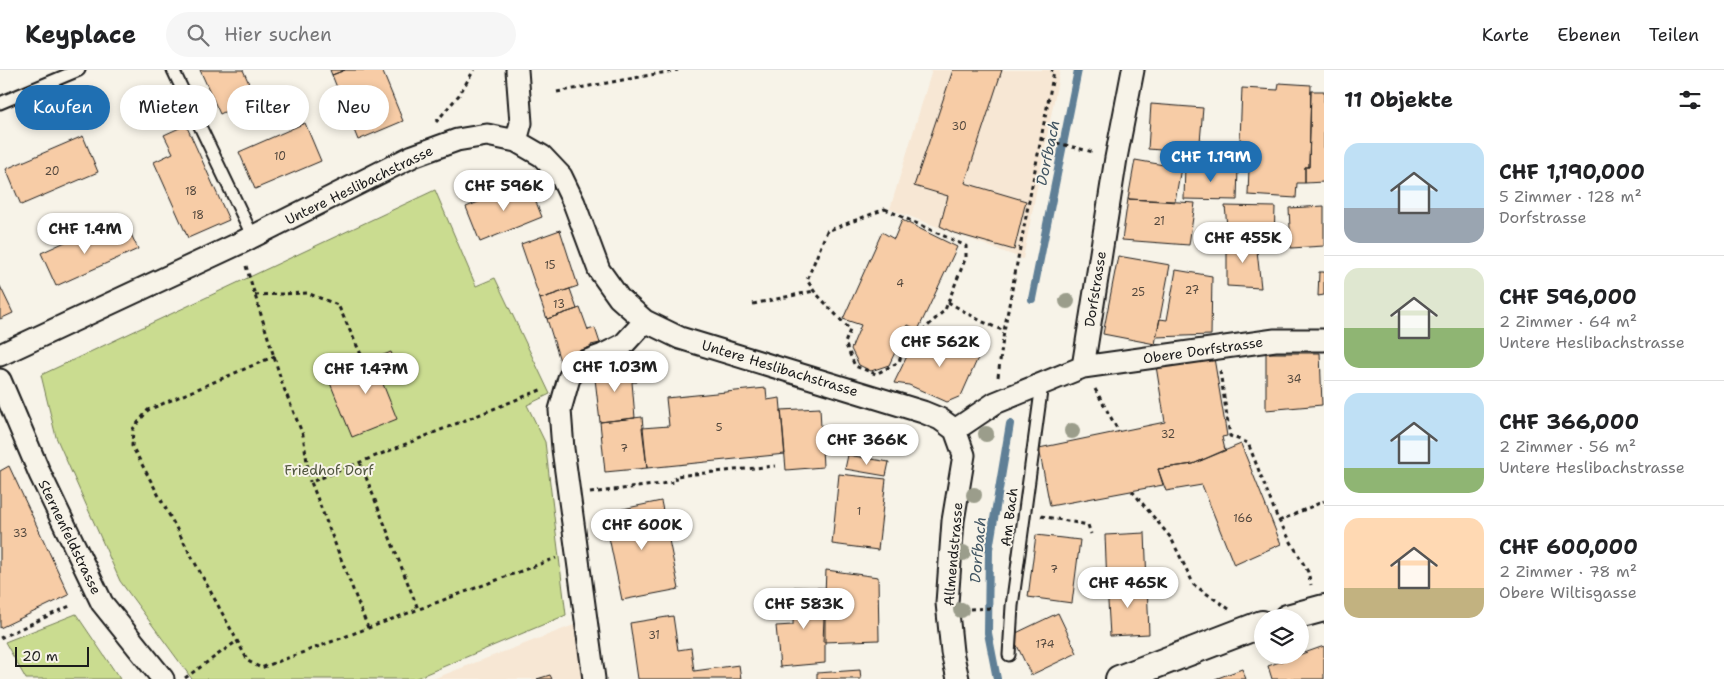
<!DOCTYPE html>
<html lang="de">
<meta charset="utf-8">
<style>
body{margin:0;font-family:"Shantell Sans",sans-serif;background:#f6f6f6;color:#202124;height:100vh;display:flex;flex-direction:column;font-size:19px;white-space:nowrap}
*{box-sizing:border-box;margin:0}
p{font-size:16px;color:#757577}
.icon{flex:none;width:28px;height:28px;fill:none;stroke:currentColor;stroke-width:2;stroke-linecap:round;stroke-linejoin:round}
.map{position:relative;flex:1;overflow:hidden}
.drawer{display:flex;flex-direction:column;background:#fff;width:400px}
.drawer>*{flex:none}
.hud{position:absolute;left:15px;top:15px;width:475px;height:45px;display:flex;gap:10px}
.buttons{position:absolute;left:1254px;top:539px;display:grid;gap:10px}
.buttons a{display:grid;place-items:center;width:55px;height:55px;border-radius:50%;background:#fff;box-shadow:0 2px 8px #0003;font-size:25px}
.scale{position:absolute;left:15px;bottom:12px;width:74px;box-sizing:border-box;padding-left:5px;border:2px solid #1c1c1c;border-top:0;font-size:14px;line-height:18px;white-space:nowrap;color:#1c1c1c;-webkit-text-stroke:4px #f7f3e8;paint-order:stroke}
.price{position:absolute;translate:-50% -42px;padding:0 11px;border-radius:18px;background:#fff;color:#222;font-size:16px;line-height:32px;filter:drop-shadow(0 1px 2px #0008)}
.price::after{content:'';position:absolute;left:50%;top:30px;width:15px;height:11px;margin-left:-8px;background:inherit;clip-path:polygon(0 0,100% 0,50% 100%)}
.price.selected{background:#1f6fb2;color:#fff}
ul{padding:0;list-style:none}
li{display:flex;align-items:center;gap:15px;height:125px;padding:0 20px}
li+li{border-top:1px solid #e0e0e0}
li span{display:grid;place-items:center;flex:none;width:140px;height:100px;border-radius:15px;color:#555}
li>.icon{margin-inline-start:auto}
span .icon{width:60px;height:60px;fill:#fffc;stroke-width:1}
li b{font-size:21px}
h2{display:flex;justify-content:space-between;align-items:center;height:60px;padding:0 20px;font-size:21px}
.pill{padding:0 18px;border-radius:22px;background:#fff;box-shadow:0 2px 8px #0003;font-size:18px;line-height:45px}
.pill.selected{background:#1f6fb2;color:#fff}
header{display:flex;align-items:center;gap:30px;box-sizing:border-box;height:70px;padding:0 25px;background:#fff;border-bottom:1px solid #e0e0e0}
header strong{font-size:24px}
nav{display:flex;gap:28px;margin-inline-start:auto;font-size:18px}
.search{width:350px;height:45px;background:#f6f6f6;display:flex;align-items:center;gap:12px;box-sizing:border-box;padding:0 18px;border-radius:28px;color:#757577;font-size:19px}
main{display:flex;flex:1;min-height:0}
.map>svg:first-child{display:block}
.built{fill:#f7e7d4}
.green{fill:#cadc90;stroke:#737c56}
.lines{fill:none;stroke-linecap:round;stroke-linejoin:round}
.stream{stroke:#5e7f96;stroke-width:8}
.building{fill:#f7cca6;stroke:#1c1c1c}
.service-casing{stroke:#1c1c1c;stroke-width:15}
.minor-casing{stroke:#1c1c1c;stroke-width:25}
.tertiary-casing{stroke:#1c1c1c;stroke-width:30}
.path{stroke:#1c1c1c;stroke-width:3;stroke-dasharray:4 4;stroke-linecap:butt}
.service{stroke:#f7f3e8;stroke-width:11}
.minor{stroke:#f7f3e8;stroke-width:21}
.tertiary{stroke:#f7f3e8;stroke-width:26}
.tree{fill:#9b9d8b}
.labels{text-anchor:middle;stroke-width:4;stroke-linejoin:round;paint-order:stroke}
.number-label{font-size:11px;fill:#53483e}
.street-label{font-size:14px;fill:#1c1c1c;stroke:#f7f3e8}
.park-label{font-size:14px;fill:#50563f;stroke:#f7f3e8}
.water-label{font-size:15px;font-style:italic;fill:#425663;stroke:#f7f3e8}
</style>
<header>
<strong>Keyplace</strong>
<div class="search"><svg class="icon" aria-label="search" viewBox="0 0 24 24"><circle cx="10" cy="10" r="6"/><path d="M15 15l6 6"/></svg>Hier suchen</div>
<nav><a>Karte</a><a>Ebenen</a><a>Teilen</a></nav>
</header>
<main>
<div class="map">
<svg width="1324" height="609" viewBox="0 0 1324 609">
<rect width="100%" height="100%" fill="#f7f3e8"/>
<filter id="ink" filterUnits="userSpaceOnUse"><feTurbulence type="fractalNoise" baseFrequency=".02" numOctaves="2"/><feDisplacementMap in="SourceGraphic" scale="10" xChannelSelector="R" yChannelSelector="G"/><feConvolveMatrix kernelMatrix="1 2 1 2 8 2 1 2 1" color-interpolation-filters="sRGB"/></filter>
<g filter="url(#ink)">
<path class="built" d="M932,0H1060L1023,189L890,139Z
M579,553L588,609H433L469,595Z"/>
<path class="green" d="M435,120L476,216L495,208L550,324L527,335L545,372L566,545L414,609H192L120,511L56,367L41,305Z
M76,544L120,609H26L5,572Z"/>
<g class="lines">
<path class="stream" d="M1032,229L1078,0
M997,609L988,563L989,479L1010,354"/>
</g>
<path class="building" d="M200,0H243L255,27L220,44Z
M330,0H345L332,5Z
M345,0H382L403,51L358,70L332,5Z
M953,0H1002L965,113L1026,131L1014,180L954,163L940,156L948,126L914,116Z
M1279,13L1311,15L1309,97H1305V113H1297L1296,128L1248,125L1250,71L1240,70L1242,18L1278,20Z
M1311,21H1324V112L1305,113V97H1309Z
M1151,34L1203,38L1199,83L1148,79Z
M305,53L321,91L255,119L239,82Z
M186,55L229,150L188,168L154,92L173,83L164,65Z
M83,66L98,102L21,135L6,99Z
M1135,90L1181,98L1175,131L1128,129Z
M1185,96L1238,98L1237,130L1184,129Z
M528,112L542,147L480,172L466,137Z
M1128,129L1195,133L1189,175L1122,170Z
M1225,136L1275,137L1274,171L1228,166Z
M1324,136V176L1291,178L1289,138Z
M902,150L957,177L918,260L908,255L889,295L871,301L859,295L851,279L861,255L843,249L882,162L894,169Z
M98,157L105,173L130,162L138,179L56,216L41,183Z
M560,160L578,216L540,229L521,174Z
M1227,167L1256,171L1261,218L1227,216Z
M1118,186L1170,195L1155,274L1103,264Z
M1176,200L1212,206L1211,265L1156,267L1160,249L1167,250Z
M1319,202H1324V225L1318,226Z
M0,216L13,243L0,249Z
M570,219L577,239L547,249L540,229Z
M580,238L588,260L595,258L600,273L591,275L594,283L561,294L547,249Z
M930,263L981,281L961,326L947,332L909,315L894,313L910,280L922,285Z
M391,282L399,302L381,309L397,349L352,367L330,313L351,305L349,299Z
M1266,283H1320L1322,335L1266,340Z
M1214,288L1227,366L1222,367L1225,380L1193,394L1158,399L1163,415L1050,436L1039,378L1165,352L1156,296Z
M630,293L631,301H636L637,312H632L635,348L600,352L594,300Z
M766,318L767,330L780,328L785,384L647,398L642,358L669,356L666,328Z
M820,338L823,397L786,400L781,340Z
M642,347L647,398L605,402L600,352Z
M1241,374L1281,474L1234,495L1202,415L1166,421L1158,399L1193,394Z
M848,385L889,392L886,406L845,399Z
M9,396L69,525L0,558V401Z
M839,404L886,409L878,480L832,474Z
M661,431L679,519L622,530L604,443Z
M1145,463L1147,513L1107,515L1105,465Z
M1036,465L1080,470L1072,533L1028,527Z
M826,500L878,507L879,570L823,572Z
M1147,513L1149,564L1110,566L1107,515Z
M794,517L825,518V593L780,597L776,556L793,555Z
M1058,543L1077,583L1031,605L1012,565Z
M673,546L678,580L691,578L694,601L739,595L741,609H638L630,553Z
M1324,576V609H1272L1268,596Z
M1242,599L1246,609H1215Z
M860,600L861,609H817V603Z
M550,605L552,609H537Z"/>
<g class="lines">
<defs>
<path id="service" d="M173,0L253,167
M0,33L79,0
M1009,585L1012,536L1042,314"/>
<path id="minor" d="M516,71L521,53L517,0
M0,285L240,173L413,86L457,70L487,65L516,71L542,86L561,106L574,133L599,200L619,228L645,251L680,268L923,342L940,349L955,360
M1083,297L1116,88L1133,0
M0,310L40,404L102,533L163,609
M955,360L995,333L1083,297L1275,270H1324
M955,360L964,385L953,451L947,533L952,582L958,609
M594,609L563,379L560,340L569,308L581,293L603,285L623,275L645,251"/>
<path id="tertiary" d="M1287,548L1324,538
M1119,609L1262,554"/>
</defs>
<use href="#service" class="service-casing"/>
<use href="#minor" class="minor-casing"/>
<use href="#tertiary" class="tertiary-casing"/>
<path class="path" d="M557,22L678,0
M436,52L459,25L474,0
M1041,69L1093,82
M885,139L966,176V187L945,240L920,263L906,271L899,292L876,304L855,296L845,273L850,260L814,221L807,210L827,161Z
M246,196L283,316L303,365L310,412
M255,225L307,223L338,235L364,291
M948,232L981,251L1004,261
M753,234L814,221
M275,286L148,340L133,359L132,376L248,591L261,598L556,488
M1220,301L1230,366L1248,373L1277,447L1308,502L1311,515
M998,307L1004,261L1054,1L1051,0
M1095,319L1119,362
M360,392L418,539
M1132,421L1171,468L1194,515L1229,539
M590,423L676,412L675,406L775,396
M1041,446L1088,455L1091,464
M1279,451L1324,431
M970,539L994,538
M368,558L311,412L543,319
M0,568L72,535
M185,608L237,571"/>
<use href="#service" class="service"/>
<use href="#minor" class="minor"/>
<use href="#tertiary" class="tertiary"/>
</g>
<g class="tree">
<circle cx="1067" cy="231" r="8"/>
<circle cx="1072" cy="361" r="8"/>
<circle cx="986" cy="364" r="8"/>
<circle cx="974" cy="425" r="8"/>
<circle cx="963" cy="483" r="8"/>
<circle cx="961" cy="540" r="8"/>
</g>
</g>
<g class="labels">
<g class="number-label">
<text x="959" y="60">30</text>
<text x="280" y="90">10</text>
<text x="52" y="105">20</text>
<text x="191" y="125">18</text>
<text x="198" y="149">18</text>
<text x="1159" y="155">21</text>
<text x="550" y="199">15</text>
<text x="900" y="217">4</text>
<text x="1192" y="224">27</text>
<text x="1138" y="226">25</text>
<text x="559" y="238">13</text>
<text x="1294" y="313">34</text>
<text x="719" y="361">5</text>
<text x="1168" y="368">32</text>
<text x="624" y="382">7</text>
<text x="859" y="445">1</text>
<text x="1243" y="452">166</text>
<text x="20" y="467">33</text>
<text x="1054" y="503">7</text>
<text x="654" y="569">31</text>
<text x="1045" y="578">174</text>
</g>
<g class="street-label">
<text transform="translate(359 115) rotate(-26)" y="5">Untere Heslibachstrasse</text>
<text transform="translate(1095 219) rotate(-81)" y="5">Dorfstrasse</text>
<text transform="translate(1203 280) rotate(-8)" y="5">Obere Dorfstrasse</text>
<text transform="translate(780 298) rotate(17)" y="5">Untere Heslibachstrasse</text>
<text transform="translate(1009 447) rotate(-83)" y="5">Am Bach</text>
<text transform="translate(70 467) rotate(64)" y="5">Sternenfeldstrasse</text>
<text transform="translate(953 484) rotate(-85)" y="5">Allmendstrasse</text>
</g>
<g class="park-label">
<text x="329" y="405">Friedhof Dorf</text>
</g>
<g class="water-label">
<text transform="translate(1048 83) rotate(-78)" y="5">Dorfbach</text>
<text transform="translate(978 480) rotate(-85)" y="5">Dorfbach</text>
</g>
</g>
</svg>
<div class="buttons">
<a><svg class="icon" aria-label="layers" viewBox="0 0 24 24"><path d="M12 4l9 5-9 5-9-5zM3 14l9 5 9-5"/></svg></a>
</div>
<div class="scale">20 m</div>
<b class="price selected" style="left:1211px;top:113px">CHF 1.19M</b>
<b class="price" style="left:504px;top:142px">CHF 596K</b>
<b class="price" style="left:85px;top:185px">CHF 1.4M</b>
<b class="price" style="left:1243px;top:194px">CHF 455K</b>
<b class="price" style="left:940px;top:298px">CHF 562K</b>
<b class="price" style="left:615px;top:323px">CHF 1.03M</b>
<b class="price" style="left:366px;top:325px">CHF 1.47M</b>
<b class="price" style="left:867px;top:396px">CHF 366K</b>
<b class="price" style="left:642px;top:481px">CHF 600K</b>
<b class="price" style="left:1128px;top:539px">CHF 465K</b>
<b class="price" style="left:804px;top:560px">CHF 583K</b>
<div class="hud">
<a class="pill selected">Kaufen</a>
<a class="pill">Mieten</a>
<a class="pill">Filter</a>
<a class="pill">Neu</a>
</div>
</div>
<section class="drawer">
<h2>11 Objekte<svg class="icon" aria-label="filters" viewBox="0 0 24 24"><path d="M4 7h16M4 17h16"/><circle cx="9" cy="7" r="2"/><circle cx="15" cy="17" r="2"/></svg></h2>
<ul>
<li><span style="background:linear-gradient(#bfe0f5 65%,#9aa5b1 0)"><svg class="icon" aria-label="home" viewBox="0 0 24 24"><path d="M3 11l9-7 9 7M6 9v11h12V9"/></svg></span><div><b>CHF 1,190,000</b><p>5 Zimmer · 128 m²</p><p>Dorfstrasse</p></div></li>
<li><span style="background:linear-gradient(#dfe7d0 60%,#8fb573 0)"><svg class="icon" aria-label="home" viewBox="0 0 24 24"><path d="M3 11l9-7 9 7M6 9v11h12V9"/></svg></span><div><b>CHF 596,000</b><p>2 Zimmer · 64 m²</p><p>Untere Heslibachstrasse</p></div></li>
<li><span style="background:linear-gradient(#bfe0f5 75%,#8fb573 0)"><svg class="icon" aria-label="home" viewBox="0 0 24 24"><path d="M3 11l9-7 9 7M6 9v11h12V9"/></svg></span><div><b>CHF 366,000</b><p>2 Zimmer · 56 m²</p><p>Untere Heslibachstrasse</p></div></li>
<li><span style="background:linear-gradient(#ffd9b3 70%,#c2b280 0)"><svg class="icon" aria-label="home" viewBox="0 0 24 24"><path d="M3 11l9-7 9 7M6 9v11h12V9"/></svg></span><div><b>CHF 600,000</b><p>2 Zimmer · 78 m²</p><p>Obere Wiltisgasse</p></div></li>
</ul>
</section>
</main>
